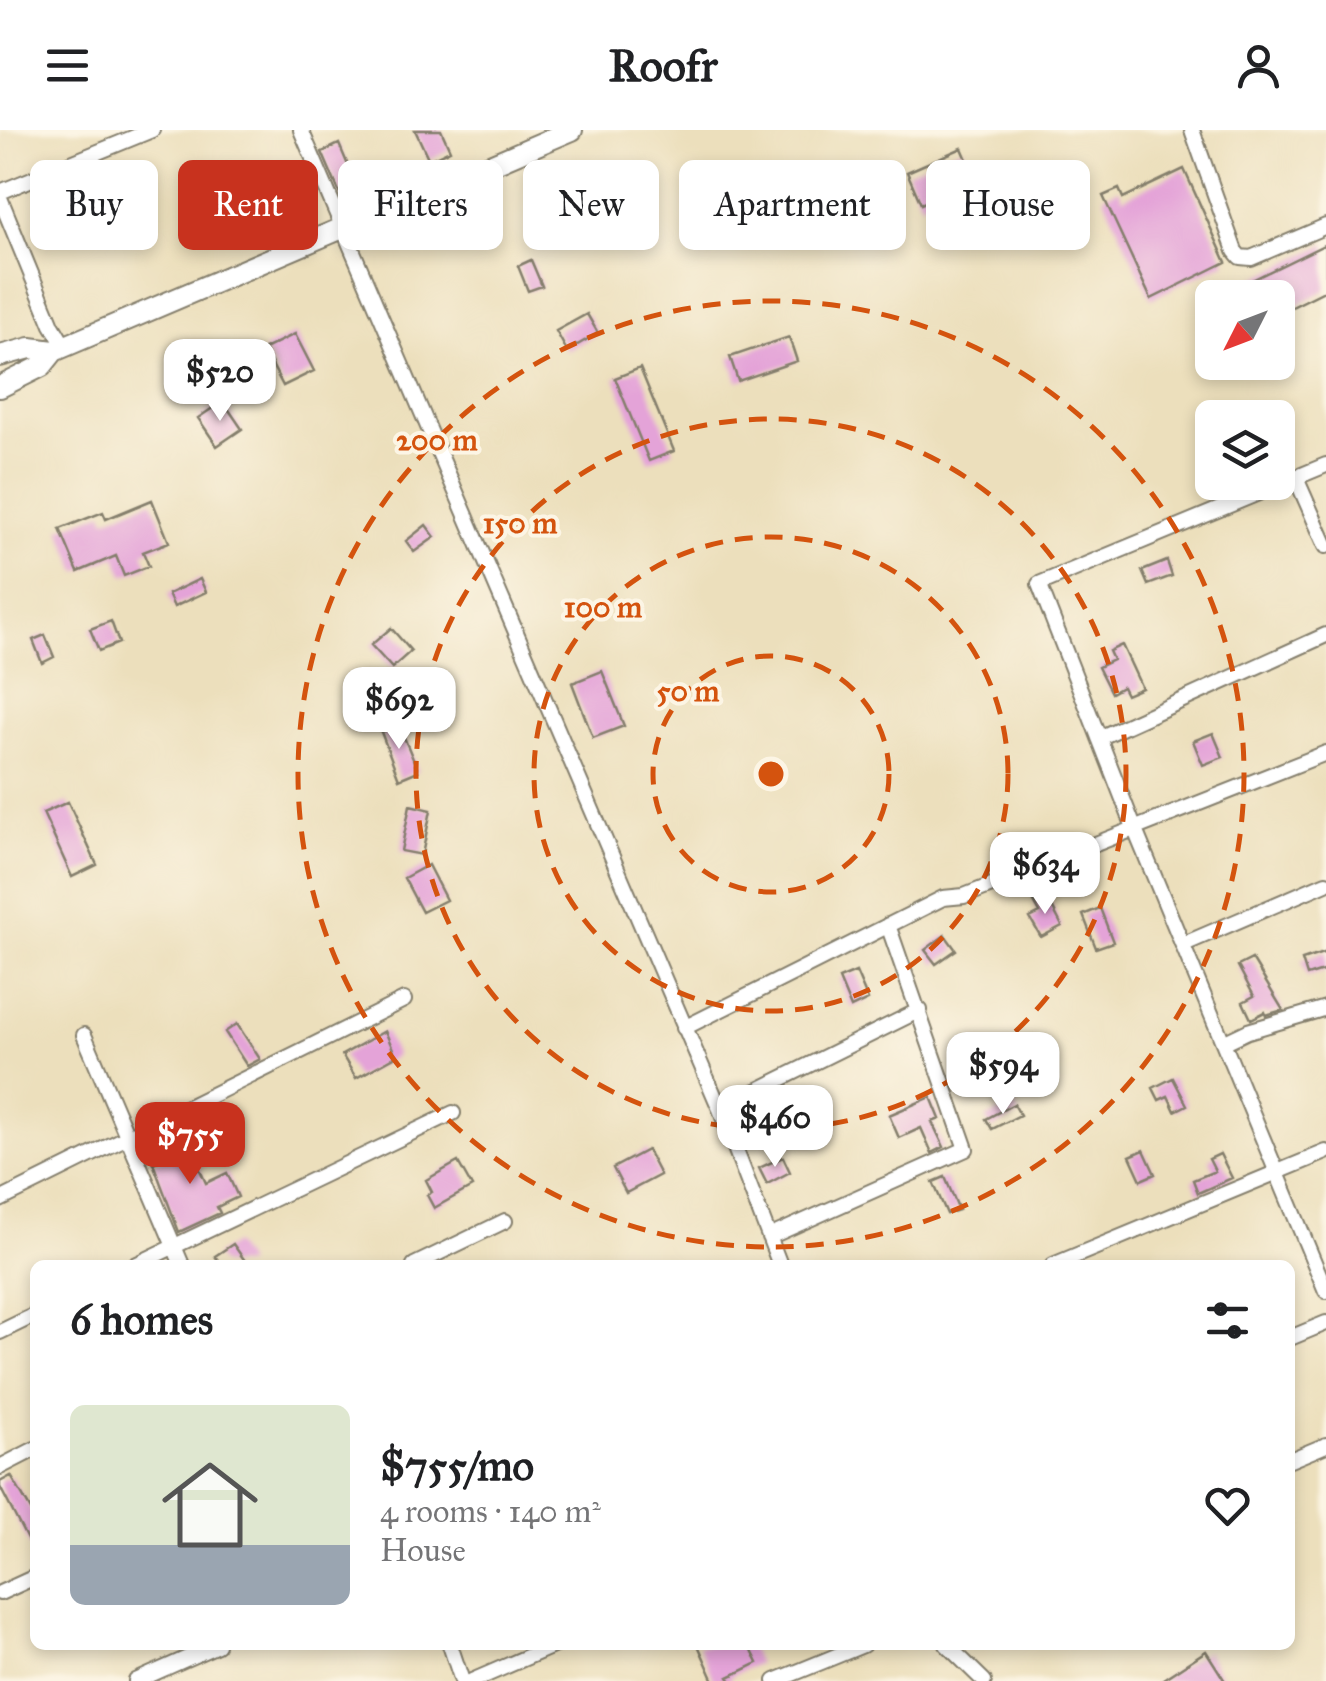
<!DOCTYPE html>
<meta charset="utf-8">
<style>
body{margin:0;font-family:"IM FELL Great Primer",serif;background:#f2f2f2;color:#202124;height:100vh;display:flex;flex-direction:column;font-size:38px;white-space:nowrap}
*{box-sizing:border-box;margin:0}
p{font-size:32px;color:#757577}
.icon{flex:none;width:55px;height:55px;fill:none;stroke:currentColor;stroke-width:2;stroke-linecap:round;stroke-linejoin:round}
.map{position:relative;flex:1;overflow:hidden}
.sheet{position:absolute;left:30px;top:1130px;width:1265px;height:390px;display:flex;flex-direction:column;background:#fff;border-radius:15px;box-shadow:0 5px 15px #0003}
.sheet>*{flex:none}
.banner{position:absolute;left:30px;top:30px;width:1268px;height:90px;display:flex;gap:20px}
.needle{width:65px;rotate:228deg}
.fabs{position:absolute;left:1195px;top:150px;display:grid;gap:20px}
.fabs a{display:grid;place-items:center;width:100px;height:100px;border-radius:15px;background:#fff;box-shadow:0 5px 15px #0003;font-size:50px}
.price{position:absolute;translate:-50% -85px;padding:0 22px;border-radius:20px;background:#fff;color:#222;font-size:32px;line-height:65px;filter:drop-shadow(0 2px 5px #0008)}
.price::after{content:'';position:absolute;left:50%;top:60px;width:30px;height:22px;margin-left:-15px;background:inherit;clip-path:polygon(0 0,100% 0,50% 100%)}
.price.active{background:#c8321e;color:#fff}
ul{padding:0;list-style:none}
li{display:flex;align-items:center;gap:30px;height:250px;padding:0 40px}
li+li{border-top:2px solid #e0e0e0}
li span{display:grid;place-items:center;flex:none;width:280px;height:200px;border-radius:15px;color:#555}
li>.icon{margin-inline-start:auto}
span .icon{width:120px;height:120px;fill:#fffc;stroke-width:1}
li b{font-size:42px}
h2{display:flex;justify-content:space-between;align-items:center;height:120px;padding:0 40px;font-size:42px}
.pill{padding:0 35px;border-radius:15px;background:#fff;box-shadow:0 5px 15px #0003;font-size:35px;line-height:90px}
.pill.active{background:#c8321e;color:#fff}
header{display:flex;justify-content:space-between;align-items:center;height:130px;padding:0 40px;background:#fff;font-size:45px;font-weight:700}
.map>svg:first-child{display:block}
.building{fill:#e4a3d8}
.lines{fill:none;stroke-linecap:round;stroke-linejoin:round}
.minor-casing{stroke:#847e6c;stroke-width:18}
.secondary-casing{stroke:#847e6c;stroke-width:24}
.minor{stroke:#fff;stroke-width:14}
.secondary{stroke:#fff;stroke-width:20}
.ring{fill:none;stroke:#d4530e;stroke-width:5;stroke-dasharray:18 12}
.centre{fill:#d4530e;stroke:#fcf5e5;stroke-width:5}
.ring-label{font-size:30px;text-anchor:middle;font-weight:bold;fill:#d4530e;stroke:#fcf5e5;stroke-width:8;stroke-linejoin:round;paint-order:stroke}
</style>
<header><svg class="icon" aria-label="menu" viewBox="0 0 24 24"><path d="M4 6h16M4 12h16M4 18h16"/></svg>Roofr<svg class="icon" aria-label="person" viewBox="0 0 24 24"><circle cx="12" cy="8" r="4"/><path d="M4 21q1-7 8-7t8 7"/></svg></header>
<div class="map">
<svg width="1326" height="1551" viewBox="0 0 1326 1551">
<rect width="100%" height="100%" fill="#fcf5e5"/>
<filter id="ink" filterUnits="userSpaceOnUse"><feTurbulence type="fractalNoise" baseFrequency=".01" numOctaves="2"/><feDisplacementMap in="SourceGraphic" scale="20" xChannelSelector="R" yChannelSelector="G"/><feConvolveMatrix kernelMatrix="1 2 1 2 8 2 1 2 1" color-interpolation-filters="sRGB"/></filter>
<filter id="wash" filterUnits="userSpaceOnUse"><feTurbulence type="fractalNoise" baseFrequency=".0048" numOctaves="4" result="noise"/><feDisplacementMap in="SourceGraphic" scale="40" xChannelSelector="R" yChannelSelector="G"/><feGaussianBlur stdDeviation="2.25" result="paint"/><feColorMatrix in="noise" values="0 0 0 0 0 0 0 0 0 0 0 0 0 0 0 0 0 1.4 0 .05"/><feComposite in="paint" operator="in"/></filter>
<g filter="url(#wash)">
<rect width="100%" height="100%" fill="#ecdfbc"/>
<g id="blocks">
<path class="building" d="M415,0H441L450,20L429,30Z
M339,14L361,66L344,73L322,22Z
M962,18L976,50L921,74L907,42Z
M1184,39L1226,132L1151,169L1103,66L1119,59L1123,68Z
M118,54L130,79L119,84L107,59Z
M1326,114V160L1278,184V168H1261L1252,150Z
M531,130L542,156L528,161L518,136Z
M587,184L598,203L567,221L556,201Z
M295,204L314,241L283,256L264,219Z
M789,207L797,231L738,251L730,227Z
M640,238L674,321L649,331L615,248Z
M223,271L242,299L217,316L198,288Z
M152,370L169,412L143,422L149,436L124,446L116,426L78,442L60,399L103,382L106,389Z
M426,395L435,407L414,422L406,411Z
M1167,431L1172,446L1148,455L1142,441Z
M200,449L206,462L174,477L168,464Z
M111,491L119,513L99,521L90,499Z
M391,498L411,521L392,538L371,515Z
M45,505L54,527L42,533L33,510Z
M1122,515L1142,558L1126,565L1122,557L1111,563L1098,537L1113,530L1109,521Z
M602,541L624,596L593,608L572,553Z
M399,595L418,641L399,649L381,602Z
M1213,603L1223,627L1203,635L1193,611Z
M68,672L97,735L72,747L43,683Z
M410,675L431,680L422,725L401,721Z
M428,735L446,770L422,782L404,748Z
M1046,765L1062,796L1041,807L1030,788L1040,783L1034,772Z
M1100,778L1113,812L1096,818L1083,785Z
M945,805L956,820L936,834L925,820Z
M1326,822V840L1307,846L1302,830Z
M1252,829L1283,880L1266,885L1265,882L1251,889L1243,872L1254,866L1238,836Z
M856,842L868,870L851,878L839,849Z
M237,894L260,929L247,936L225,902Z
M385,901L396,926L356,948L342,925Z
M1173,948L1187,975L1175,981L1168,966L1159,970L1153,958Z
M931,967L940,989L932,992L944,1017L932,1023L921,998L899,1008L889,985Z
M1014,974L1020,985L992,999L986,989Z
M175,1003L188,1032L195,1029L206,1053L227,1043L238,1067L217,1077L220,1083L179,1102L153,1033L169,1026L161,1009Z
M647,1020L660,1045L626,1063L613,1038Z
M1144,1020L1155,1044L1141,1050L1130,1026Z
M1220,1024L1232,1048L1198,1063L1193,1050L1215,1041L1209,1029Z
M783,1027L790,1042L767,1054L759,1038Z
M458,1032L472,1057L434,1078L427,1065L432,1062L426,1050Z
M945,1047L959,1080L947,1084L933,1052Z
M233,1114L248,1135H222L215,1126Z
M11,1346L35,1387V1425L0,1357V1352Z
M698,1515H749L758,1533L729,1547L732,1551H714Z
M1206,1521L1225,1551H1160Z"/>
</g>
</g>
<g filter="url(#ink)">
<use href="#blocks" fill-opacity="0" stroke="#847e6c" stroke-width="2.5"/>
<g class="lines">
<defs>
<path id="minor" d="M301,0L720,979L780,1135
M1192,0L1235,121L1240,127L1251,128L1326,96
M0,62L152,0
M0,68L52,195L65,217
M1326,335L1039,454L1135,700L1326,1161
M1296,348L1326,416
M1099,608L1326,505
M1184,814L1326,753
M684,898L943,768L964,766L1326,623
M84,905L182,1135
M1225,912L1248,901L1326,878
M720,979L920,880
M0,1070L404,870
M769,1107L966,1019L888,795
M135,1135L453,983
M414,1135L505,1091
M1053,1135L1326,1022
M0,1202L35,1185
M1290,1208L1326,1193
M1290,1330L1326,1315
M0,1337L35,1319
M0,1463L35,1447
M450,1515L462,1551
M947,1515L984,1551
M136,1551L217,1515
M472,1551L555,1515
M775,1551L863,1515"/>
<path id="secondary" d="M0,226L30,218L54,221
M0,257L42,236L54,221L572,0"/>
</defs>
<use href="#minor" class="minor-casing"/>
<use href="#secondary" class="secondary-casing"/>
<use href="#minor" class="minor"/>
<use href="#secondary" class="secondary"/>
</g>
</g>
<g class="ring">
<circle cx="771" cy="644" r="118"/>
<circle cx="771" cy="644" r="237"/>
<circle cx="771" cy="644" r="355"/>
<circle cx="771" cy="644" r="473"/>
</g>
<circle cx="771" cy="644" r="15" class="centre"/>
<g class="ring-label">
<text x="437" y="320">200 m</text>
<text x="520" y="403">150 m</text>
<text x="603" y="487">100 m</text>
<text x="688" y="571">50 m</text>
</g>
</svg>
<div class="fabs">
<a><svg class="needle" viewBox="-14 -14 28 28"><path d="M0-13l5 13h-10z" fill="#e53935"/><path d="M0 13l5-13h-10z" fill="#757577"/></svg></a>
<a><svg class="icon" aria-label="layers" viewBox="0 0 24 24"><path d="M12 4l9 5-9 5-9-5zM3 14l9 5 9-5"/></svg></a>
</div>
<b class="price" style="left:220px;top:294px">$520</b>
<b class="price" style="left:399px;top:622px">$692</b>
<b class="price" style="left:1045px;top:787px">$634</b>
<b class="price" style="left:1003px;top:987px">$594</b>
<b class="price" style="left:775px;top:1040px">$460</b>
<b class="price active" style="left:190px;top:1057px">$755</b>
<div class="banner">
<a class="pill">Buy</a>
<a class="pill active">Rent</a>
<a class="pill">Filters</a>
<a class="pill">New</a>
<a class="pill">Apartment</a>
<a class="pill">House</a>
</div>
<section class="sheet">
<h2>6 homes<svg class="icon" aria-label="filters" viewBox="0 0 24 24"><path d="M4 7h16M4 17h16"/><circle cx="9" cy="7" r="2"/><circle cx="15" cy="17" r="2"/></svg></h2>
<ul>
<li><span style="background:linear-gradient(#dfe7d0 70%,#9aa5b1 0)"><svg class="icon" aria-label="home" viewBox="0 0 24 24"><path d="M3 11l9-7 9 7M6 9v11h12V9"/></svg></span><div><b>$755/mo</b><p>4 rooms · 140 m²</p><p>House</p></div><svg class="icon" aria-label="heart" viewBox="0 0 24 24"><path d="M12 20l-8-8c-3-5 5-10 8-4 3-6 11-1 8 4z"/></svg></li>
</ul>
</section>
</div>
